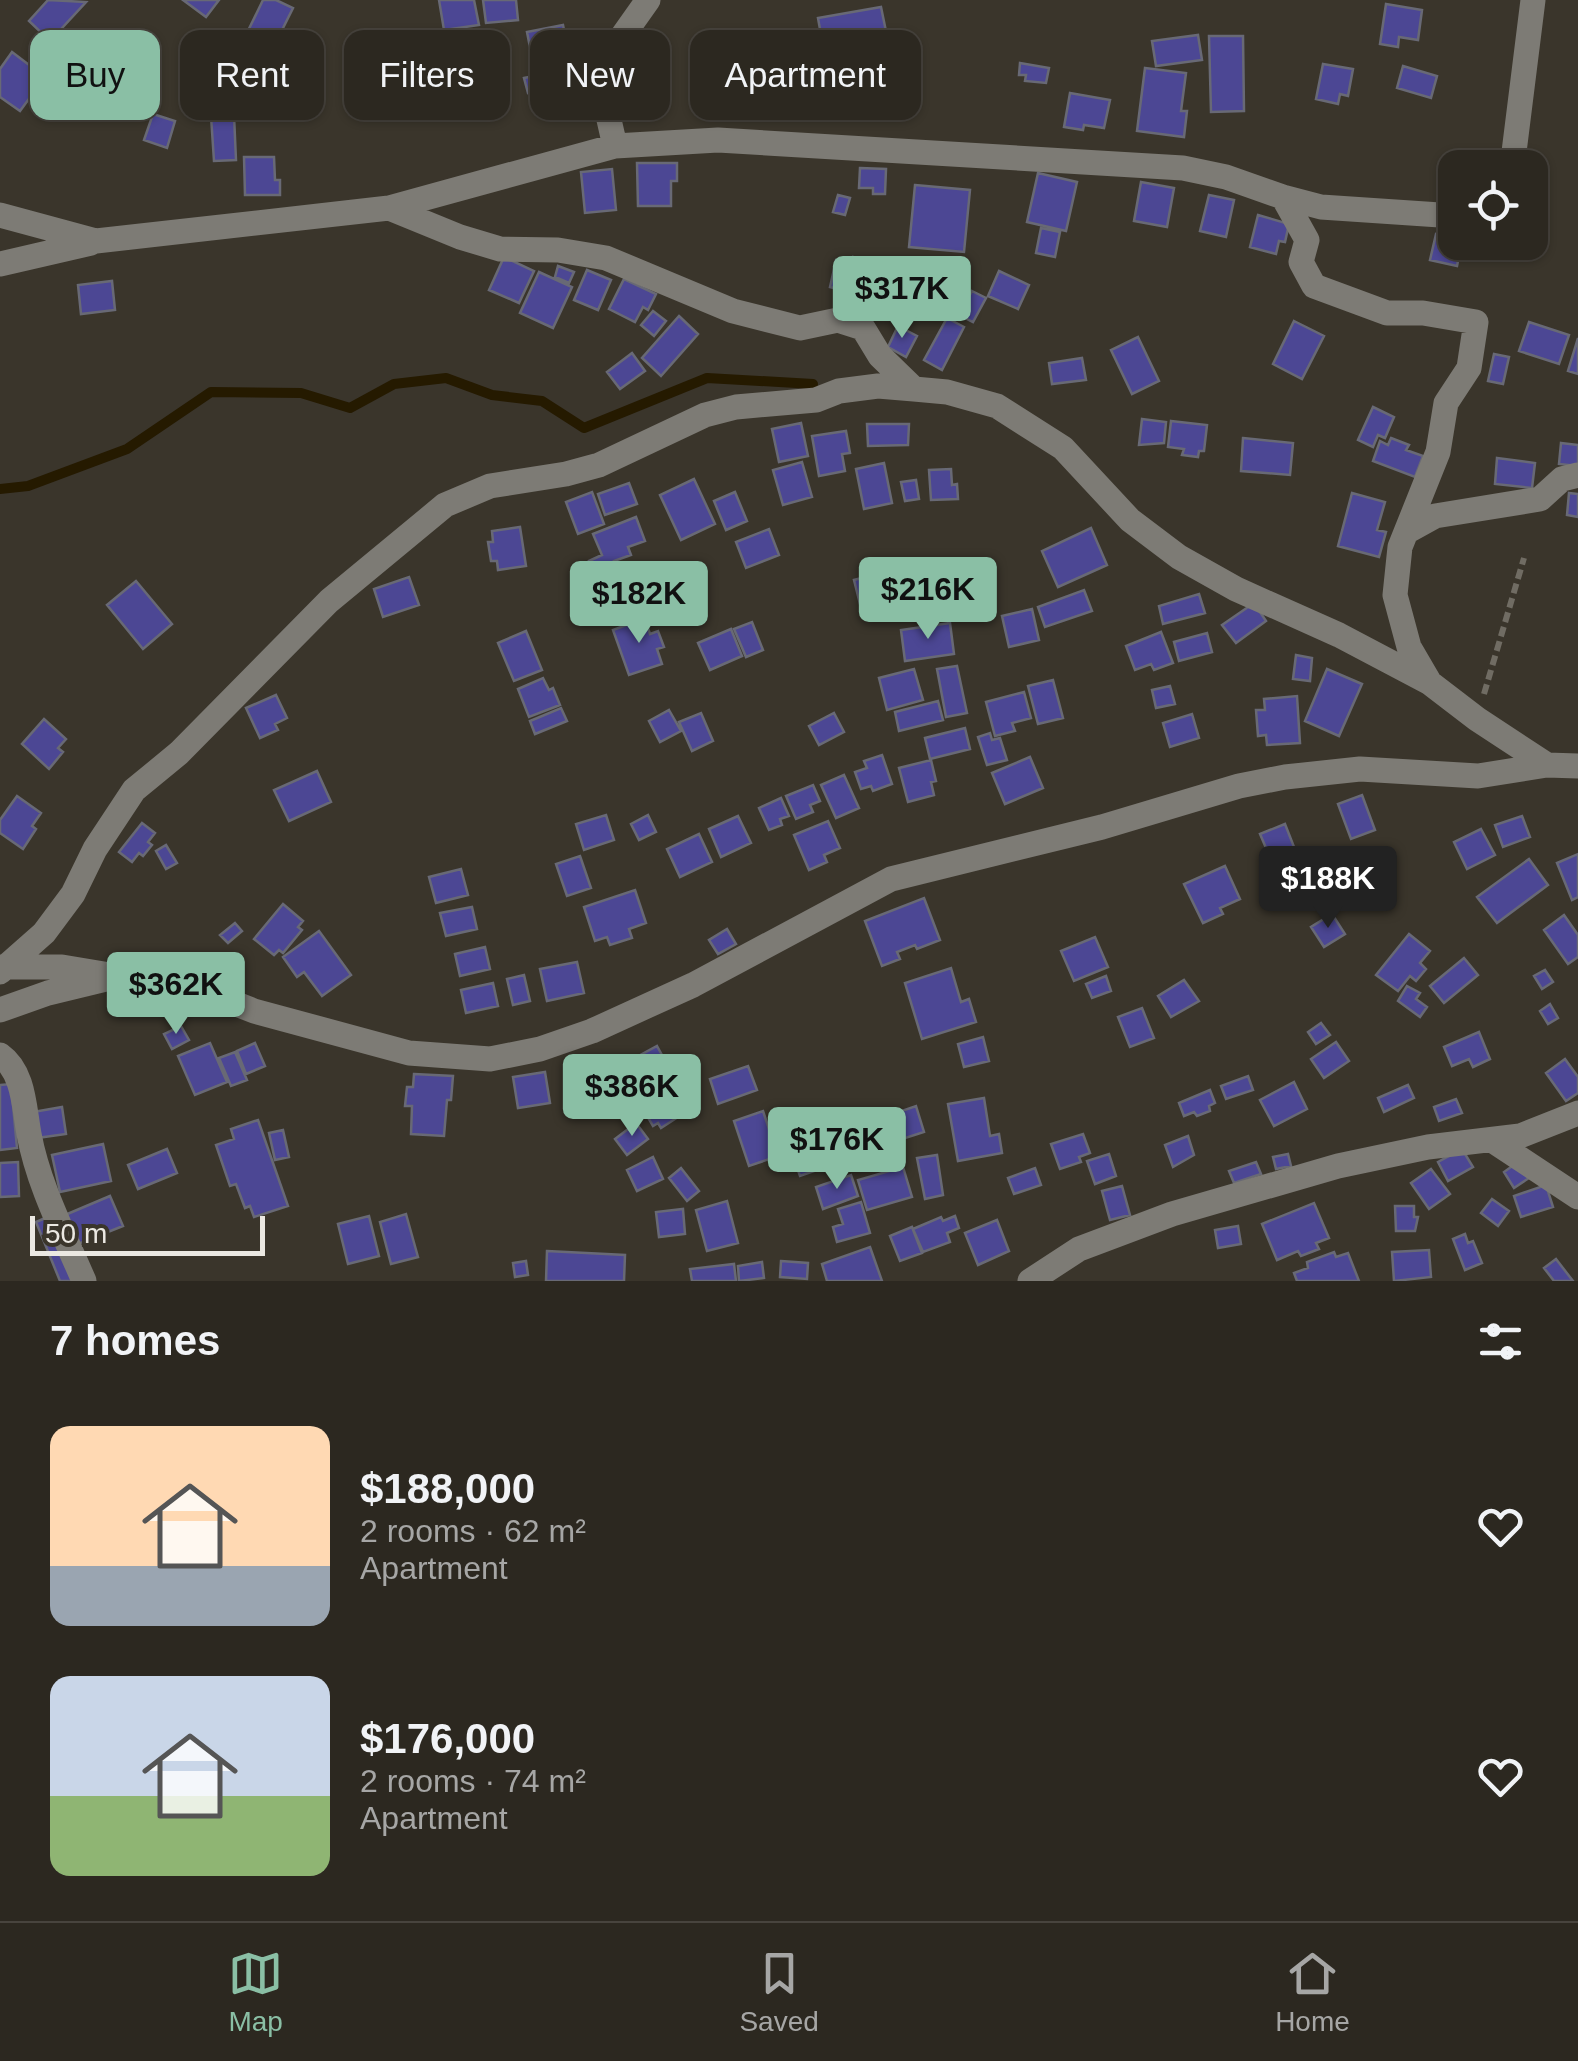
<!DOCTYPE html>
<meta charset="utf-8">
<style>
body{margin:0;font-family:Helvetica,sans-serif;background:#343029;color:#f1f3f6;height:100vh;display:flex;flex-direction:column;font-size:38px;white-space:nowrap}
*{box-sizing:border-box;margin:0}
p{font-size:32px;color:#a6a6a5}
.icon{flex:none;width:55px;height:55px;fill:none;stroke:currentColor;stroke-width:2;stroke-linecap:round;stroke-linejoin:round}
.map{position:relative;height:1281px;overflow:hidden}
.panel{display:flex;flex-direction:column;background:#2c2820;flex:1}
.panel>*{flex:none}
.banner{position:absolute;left:30px;top:30px;width:1000px;height:90px;display:flex;gap:20px}
.controls{position:absolute;left:1438px;top:150px;display:grid;gap:20px}
.controls a{display:grid;place-items:center;width:110px;height:110px;border-radius:20px;background:#2c2820;box-shadow:0 2px 8px #0004,0 0 0 2px #48443e;font-size:50px}
.scale{position:absolute;left:30px;bottom:25px;width:235px;box-sizing:border-box;padding-left:10px;border:5px solid #ebe8e2;border-top:0;font-size:28px;line-height:35px;white-space:nowrap;color:#ebe8e2;-webkit-text-stroke:8px #3a352b;paint-order:stroke}
.price{position:absolute;translate:-50% -85px;padding:0 22px;border-radius:10px;background:#8abfa5;color:#111;font-size:32px;line-height:65px;filter:drop-shadow(0 2px 5px #0008)}
.price::after{content:'';position:absolute;left:50%;top:60px;width:30px;height:22px;margin-left:-15px;background:inherit;clip-path:polygon(0 0,100% 0,50% 100%)}
.price.selected{background:#222;color:#fff}
ul{padding:0;list-style:none}
li{display:flex;align-items:center;gap:30px;height:250px;padding:0 50px}
li span{display:grid;place-items:center;flex:none;width:280px;height:200px;border-radius:20px;color:#555}
li>.icon{margin-inline-start:auto}
span .icon{width:120px;height:120px;fill:#fffc;stroke-width:1}
li b{font-size:42px}
h2{display:flex;justify-content:space-between;align-items:center;height:120px;padding:0 50px;font-size:42px}
.tag{padding:0 35px;border-radius:20px;background:#2c2820;box-shadow:0 2px 8px #0004,0 0 0 2px #48443e;font-size:35px;line-height:90px}
.tag.selected{background:#8abfa5;color:#111}
.tabs{display:flex;justify-content:space-around;align-items:center;height:140px;border-top:2px solid #48443e;background:#2c2820;font-size:28px;color:#a6a6a5}
.tabs a{display:grid;justify-items:center;gap:5px}
.tabs .selected{color:#8abfa5}
.map>svg:first-child{display:block}
.lines{fill:none;stroke-linecap:round;stroke-linejoin:round}
.stream{stroke:#251a00;stroke-width:10}
.building{fill:#4c4794;stroke:#686975;stroke-width:2.5}
.path{stroke:#706c63;stroke-width:6;stroke-dasharray:10 5;stroke-linecap:butt}
.minor{stroke:#7d7b75;stroke-width:25}
</style>
<div class="map">
<svg width="1578" height="1281" viewBox="0 0 1578 1281">
<rect width="100%" height="100%" fill="#3a352b"/>
<g class="lines">
<path class="stream" d="M0,489L28,486L127,449L211,392L301,393L350,408L394,384L446,378L492,395L542,401L584,428L707,378L813,384"/>
</g>
<path class="building" d="M48,0L86,2L50,41L29,21Z
M183,0H219L206,17Z
M263,0H276L293,8L273,48L246,35Z
M439,0H474L479,25L444,30Z
M483,0H516L518,20L486,23Z
M1386,4L1422,10L1418,40L1399,37L1398,47L1380,44Z
M881,7L888,41L824,52L818,18Z
M563,25L567,45L562,46L565,62L534,68L527,32Z
M1198,35L1202,60L1156,66L1152,41Z
M1209,36H1243L1244,111L1211,112Z
M897,49L904,109L872,113L864,53Z
M12,52L45,77L20,111L0,97V69Z
M1020,63L1049,68L1046,83L1025,81L1026,75H1019Z
M1323,64L1353,69L1348,96L1340,94L1338,104L1316,99Z
M1403,66L1437,76L1431,98L1397,88Z
M1145,68L1186,73L1181,111H1187L1184,137L1137,131Z
M538,75V79L544,78L546,90L528,93L524,78Z
M1070,93L1110,100L1104,128L1084,125L1083,130L1064,127Z
M153,114L175,121L167,148L144,140Z
M234,115L236,160L214,161L211,116Z
M244,157H274L275,180H280V195H245Z
M637,163H677V181H671V206H638Z
M860,168L886,169L885,194H873V188H859Z
M612,169L616,210L585,213L581,172Z
M1038,173L1077,182L1066,231L1027,222Z
M1141,182L1174,188L1167,227L1134,221Z
M915,185L970,190L964,252L909,247Z
M838,195L850,198L845,215L833,212Z
M1209,195L1234,200L1226,237L1200,231Z
M1258,215L1289,224L1285,242L1279,241L1276,254L1250,247Z
M1041,228L1060,232L1055,257L1036,253Z
M1436,234L1462,242L1457,266L1430,260Z
M504,257L534,271L519,303L489,290Z
M853,257L868,262L867,268L882,272L875,299L830,287L836,260L851,264Z
M558,266L574,272L569,283L555,277Z
M587,270L611,280L598,310L574,300Z
M999,271L1029,285L1018,309L988,296Z
M539,272L572,287L553,328L520,313Z
M624,279L656,294L648,310L643,307L635,322L609,309Z
M112,281L115,310L81,314L78,285Z
M972,291L986,298L973,322L959,315Z
M653,311L666,321L654,336L641,325Z
M679,316L698,334L661,376L642,358Z
M947,318L964,327L942,370L924,360Z
M1294,321L1324,336L1302,379L1273,364Z
M1529,322L1569,335L1559,364L1519,351Z
M898,326L917,336L906,357L888,347Z
M1138,337L1159,381L1132,394L1111,350Z
M1578,338V374L1568,371Z
M632,353L645,371L620,389L607,372Z
M1494,354L1509,357L1503,384L1488,381Z
M1082,358L1086,380L1052,384L1049,363Z
M1373,407L1394,417L1385,438L1378,435L1373,447L1358,440Z
M1142,419L1166,422L1164,443L1139,445Z
M1171,421L1207,425L1204,451H1199L1198,457L1182,455L1184,449L1168,447Z
M801,423L808,456L779,462L772,429Z
M867,424H909L908,445L868,446Z
M846,431L850,453L842,454L845,471L819,476L812,436Z
M1243,438L1293,443L1290,475L1241,471Z
M1391,438L1409,445L1406,450L1423,456L1415,477L1373,461L1380,441L1388,445Z
M1561,443L1578,445V466L1559,464Z
M1497,458L1535,463L1532,488L1495,484Z
M802,462L812,497L783,505L773,470Z
M884,463L892,503L864,509L856,469Z
M951,469L952,485L957,484L958,499L931,500L929,470Z
M694,479L715,524L681,540L660,495Z
M916,480L919,499L905,501L901,482Z
M629,483L637,504L605,515L598,494Z
M592,492L604,524L578,534L566,502Z
M735,492L747,521L726,530L714,501Z
M1352,493L1385,502L1377,530L1386,532L1379,557L1338,546Z
M1569,493L1578,494V517L1567,515Z
M636,517L645,541L628,547L631,555L614,561L620,577L599,585L589,561L602,555L593,534Z
M520,527L526,566L498,570L497,561H491L488,542H493L492,531Z
M1091,528L1107,565L1058,587L1042,551Z
M769,529L779,555L746,568L736,542Z
M885,572L891,596L860,604L854,580Z
M409,577L419,605L383,617L374,589Z
M136,581L172,624L143,649L107,605Z
M1084,590L1092,611L1045,627L1038,607Z
M1199,594L1205,613L1163,624L1159,606Z
M1254,603L1266,621L1236,643L1222,625Z
M1032,609L1039,640L1009,647L1002,616Z
M645,618L650,634L658,631L664,647L657,649L662,664L629,675L613,630Z
M752,622L763,650L746,657L734,629Z
M950,623L954,654L905,661L901,630Z
M731,629L742,656L710,670L698,643Z
M526,631L542,670L514,681L498,643Z
M1161,632L1173,663L1154,670L1151,664L1135,670L1126,646Z
M1207,633L1212,652L1179,661L1174,642Z
M1296,655L1312,658L1310,681L1293,679Z
M957,666L967,713L946,717L937,669Z
M914,669L923,700L887,710L879,678Z
M1327,669L1362,684L1339,736L1305,721Z
M543,678L549,690L553,688L560,705L529,717L518,689Z
M1053,680L1063,718L1038,724L1028,686Z
M1170,686L1175,704L1156,708L1152,690Z
M1024,692L1031,718L1012,723L1015,731L995,736L986,702Z
M276,695L287,718L275,724L278,730L260,738L246,708Z
M1297,696L1300,743L1267,745L1266,735L1258,736L1256,710H1265L1264,699Z
M938,701L943,720L899,731L895,712Z
M561,708L567,721L535,734L530,721Z
M669,710L681,731L660,742L649,721Z
M701,713L713,741L692,751L679,722Z
M834,713L844,732L819,745L809,726Z
M1192,714L1199,738L1170,747L1163,723Z
M44,719L66,739L58,748L63,752L49,769L22,744Z
M965,728L970,749L930,759L925,738Z
M990,733L992,740L1000,738L1007,760L987,765L978,737Z
M882,755L892,784L873,791L871,786L861,789L855,772L867,768L864,761Z
M1030,757L1043,788L1005,804L992,773Z
M931,760L936,781L931,782L934,795L908,802L899,768Z
M317,771L331,802L289,821L274,790Z
M844,775L859,808L836,818L821,785Z
M813,785L820,801L810,805L813,812L796,819L786,796Z
M1362,795L1375,830L1351,839L1338,804Z
M17,796L41,813L32,826L36,829L23,849L0,833V820Z
M781,798L789,816L780,819L782,825L769,830L759,808Z
M606,815L614,840L584,850L576,824Z
M648,815L656,832L639,840L631,824Z
M738,816L751,843L721,857L709,829Z
M1522,816L1530,837L1503,847L1495,825Z
M828,821L840,848L824,855L827,862L809,870L794,835Z
M142,823L155,833L148,842L152,845L143,856L139,853L132,862L119,852Z
M1285,824L1296,852L1272,862L1260,834Z
M1481,829L1495,855L1467,869L1454,842Z
M699,834L712,862L680,877L667,849Z
M166,845L177,863L166,869L156,851Z
M1578,854V897L1572,900L1557,863Z
M580,856L591,888L567,896L556,864Z
M1529,859L1548,885L1497,923L1477,897Z
M1225,866L1240,899L1220,908L1223,914L1203,923L1184,884Z
M1372,866L1382,882L1355,899L1345,883Z
M461,869L468,895L436,903L429,877Z
M635,890L646,923L629,929L632,938L610,945L607,937L595,941L584,907Z
M924,898L940,940L917,949L915,945L897,952L900,959L882,966L865,921Z
M283,904L303,921L298,927L302,930L283,953L279,950L274,955L254,939Z
M472,907L477,929L446,936L440,913Z
M1332,914L1345,934L1324,947L1311,927Z
M1564,915L1578,935V957L1568,964L1544,930Z
M235,923L242,931L228,943L220,935Z
M727,929L736,944L718,954L709,940Z
M319,931L351,975L322,996L304,972L297,977L283,957Z
M1409,934L1430,951L1420,963L1426,969L1416,981L1410,976L1398,991L1376,975Z
M1095,937L1108,967L1074,981L1061,951Z
M485,947L490,969L460,976L455,954Z
M1464,958L1478,975L1444,1003L1430,986Z
M577,962L584,993L547,1001L540,969Z
M951,968L961,1002L969,999L976,1022L922,1039L905,983Z
M1545,970L1553,982L1542,989L1534,976Z
M524,975L530,1001L513,1005L507,979Z
M1106,976L1111,991L1092,998L1086,984Z
M1184,980L1199,1001L1171,1017L1158,996Z
M493,983L498,1006L466,1013L461,990Z
M1407,986L1420,993L1416,999L1427,1007L1420,1017L1398,1001Z
M1550,1004L1558,1018L1548,1024L1540,1011Z
M1142,1008L1154,1038L1130,1047L1118,1017Z
M1321,1023L1330,1035L1316,1044L1308,1032Z
M181,1026L189,1040L172,1049L164,1034Z
M1479,1032L1490,1059L1473,1067L1469,1059L1452,1066L1444,1047Z
M983,1037L989,1061L964,1067L958,1044Z
M1336,1042L1349,1061L1324,1078L1311,1059Z
M210,1043L227,1082L195,1095L178,1056Z
M255,1043L265,1066L246,1074L237,1051Z
M657,1046L673,1075L627,1100L611,1071Z
M235,1052L247,1080L231,1086L219,1058Z
M1565,1059L1578,1077V1093L1566,1101L1546,1073Z
M748,1066L757,1090L718,1104L710,1079Z
M545,1072L550,1103L518,1108L513,1077Z
M414,1074L453,1076L451,1100H447L444,1136L411,1134L412,1106H405L407,1087H413Z
M1248,1076L1253,1090L1226,1099L1221,1086Z
M683,1078L696,1100L689,1104L692,1108L661,1128L658,1123L653,1126L640,1104Z
M1294,1082L1307,1109L1274,1126L1260,1100Z
M11,1084L17,1148L0,1150V1085Z
M1408,1085L1414,1098L1384,1112L1378,1098Z
M1210,1090L1215,1103L1209,1106L1210,1111L1197,1116L1194,1112L1184,1116L1179,1103Z
M984,1098L990,1136L999,1134L1002,1153L958,1161L948,1104Z
M1456,1099L1462,1113L1439,1121L1434,1107Z
M916,1106L924,1132L896,1141L887,1116Z
M62,1107L66,1134L37,1138L33,1112Z
M763,1111L778,1156L749,1166L734,1121Z
M873,1117L888,1157L858,1168L844,1128Z
M258,1120L288,1206L254,1217L250,1206L245,1208L236,1184L230,1186L216,1145L234,1139L231,1129Z
M636,1123L648,1139L627,1155L615,1139Z
M283,1130L289,1157L275,1160L269,1133Z
M829,1131L840,1162L800,1176L789,1145Z
M1083,1134L1090,1153L1079,1157L1081,1162L1060,1169L1051,1144Z
M1188,1136L1194,1155L1173,1167L1165,1145Z
M103,1144L111,1181L60,1192L52,1155Z
M167,1149L177,1173L138,1189L128,1165Z
M1462,1149L1473,1167L1448,1181L1438,1162Z
M1109,1154L1116,1176L1095,1184L1087,1161Z
M1288,1154L1291,1166L1276,1169L1273,1157Z
M937,1155L943,1195L925,1199L917,1158Z
M653,1157L663,1179L637,1191L627,1170Z
M18,1162L19,1196L0,1197V1163Z
M1256,1162L1261,1174L1234,1183L1229,1171Z
M1518,1162L1529,1178L1514,1188L1504,1172Z
M903,1167L912,1197L867,1210L858,1180Z
M681,1168L699,1191L687,1201L669,1178Z
M1035,1168L1041,1185L1014,1194L1008,1178Z
M1431,1169L1450,1194L1429,1209L1411,1183Z
M851,1175L858,1196L823,1209L816,1187Z
M1546,1185L1553,1207L1521,1217L1514,1196Z
M1122,1186L1130,1215L1110,1220L1102,1191Z
M110,1196L123,1226L78,1244L65,1215Z
M1492,1199L1509,1211L1498,1226L1481,1213Z
M727,1201L738,1243L707,1251L696,1210Z
M861,1202L870,1233L837,1242L833,1227L843,1224L838,1209Z
M1314,1203L1329,1238L1316,1243L1319,1249L1301,1256L1298,1251L1277,1260L1262,1224Z
M1395,1206H1414V1217H1418L1415,1231H1396Z
M683,1209L685,1234L659,1237L656,1212Z
M406,1214L418,1257L391,1264L380,1222Z
M50,1216L77,1281H60L36,1222Z
M369,1216L379,1256L348,1264L338,1224Z
M955,1216L959,1228L947,1233L950,1242L923,1252L913,1229L941,1217L943,1221Z
M997,1220L1009,1251L978,1265L965,1233Z
M1238,1226L1241,1244L1218,1248L1215,1230Z
M912,1227L922,1253L900,1261L890,1236Z
M1465,1234L1468,1243L1473,1241L1482,1263L1465,1270L1453,1239Z
M870,1247L882,1281H827L822,1264Z
M1429,1250L1431,1277L1394,1281L1392,1252Z
M547,1251L625,1255L624,1281H546Z
M1334,1252L1336,1257L1348,1253L1359,1281H1297L1294,1273L1308,1268L1307,1262Z
M1556,1259L1573,1281H1554L1544,1268Z
M526,1261L528,1275L515,1277L513,1263Z
M781,1261L808,1263L807,1279L780,1277Z
M762,1262L764,1278L739,1281L738,1266Z
M734,1264L736,1281H692L690,1269Z"/>
<g class="lines">
<path class="path" d="M1484,694L1524,558"/>
<path class="minor" d="M615,146L604,98L619,41L648,0
M1512,168L1533,0
M1283,197L1321,207L1455,216
M389,208L460,237L500,249L558,250L606,258L733,311L800,328L838,320L863,328L880,356L914,389
M0,215L96,241L389,208L615,146L718,140L1183,168L1226,177L1283,197L1307,240L1301,262L1314,286L1387,313H1423L1476,322L1469,368L1446,403L1438,452L1400,547L1395,595L1409,647L1430,683
M0,264L91,243
M1406,532L1435,516L1540,499L1562,479L1578,475
M0,967H62L104,974
M0,972L44,933L73,894L95,849L134,790L179,753L329,601L445,505L490,486L566,474L599,465L705,415L736,407L816,400L839,391L878,386L914,389L947,392L997,406L1063,448L1130,520L1179,557L1236,589L1339,635L1430,683L1477,719L1547,765L1578,766
M0,1010L48,993L118,976L134,977L191,986L254,1011L409,1053L490,1059L540,1049L592,1031L693,985L891,879L1102,827L1239,786L1285,777L1360,769L1478,776L1547,765
M0,1055C24,1072 24,1107 29,1134C38,1184 64,1234 84,1281
M1492,1140L1578,1197
M1030,1281L1079,1249L1172,1214L1338,1166L1428,1147L1520,1136L1578,1113"/>
</g>
</svg>
<div class="controls">
<a><svg class="icon" aria-label="locate" viewBox="0 0 24 24"><circle cx="12" cy="12" r="6"/><path d="M12 2v4M12 18v4M2 12h4M18 12h4"/></svg></a>
</div>
<div class="scale">50 m</div>
<b class="price" style="left:902px;top:341px">$317K</b>
<b class="price" style="left:928px;top:642px">$216K</b>
<b class="price" style="left:639px;top:646px">$182K</b>
<b class="price selected" style="left:1328px;top:931px">$188K</b>
<b class="price" style="left:176px;top:1037px">$362K</b>
<b class="price" style="left:632px;top:1139px">$386K</b>
<b class="price" style="left:837px;top:1192px">$176K</b>
<div class="banner">
<a class="tag selected">Buy</a>
<a class="tag">Rent</a>
<a class="tag">Filters</a>
<a class="tag">New</a>
<a class="tag">Apartment</a>
</div>
</div>
<section class="panel">
<h2>7 homes<svg class="icon" aria-label="filters" viewBox="0 0 24 24"><path d="M4 7h16M4 17h16"/><circle cx="9" cy="7" r="2"/><circle cx="15" cy="17" r="2"/></svg></h2>
<ul>
<li><span style="background:linear-gradient(#ffd9b3 70%,#9aa5b1 0)"><svg class="icon" aria-label="home" viewBox="0 0 24 24"><path d="M3 11l9-7 9 7M6 9v11h12V9"/></svg></span><div><b>$188,000</b><p>2 rooms · 62 m²</p><p>Apartment</p></div><svg class="icon" aria-label="heart" viewBox="0 0 24 24"><path d="M12 20l-8-8c-3-5 5-10 8-4 3-6 11-1 8 4z"/></svg></li>
<li><span style="background:linear-gradient(#c9d6e8 60%,#8fb573 0)"><svg class="icon" aria-label="home" viewBox="0 0 24 24"><path d="M3 11l9-7 9 7M6 9v11h12V9"/></svg></span><div><b>$176,000</b><p>2 rooms · 74 m²</p><p>Apartment</p></div><svg class="icon" aria-label="heart" viewBox="0 0 24 24"><path d="M12 20l-8-8c-3-5 5-10 8-4 3-6 11-1 8 4z"/></svg></li>
</ul>
</section>
<nav class="tabs">
<a class="selected"><svg class="icon" aria-label="map" viewBox="0 0 24 24"><path d="M3 6l6-2 6 2 6-2v14l-6 2-6-2-6 2zM9 4v14M15 6v14"/></svg>Map</a>
<a><svg class="icon" aria-label="saved" viewBox="0 0 24 24"><path d="M7 4h10v16l-5-4-5 4z"/></svg>Saved</a>
<a><svg class="icon" aria-label="home" viewBox="0 0 24 24"><path d="M3 11l9-7 9 7M6 9v11h12V9"/></svg>Home</a>
</nav>
